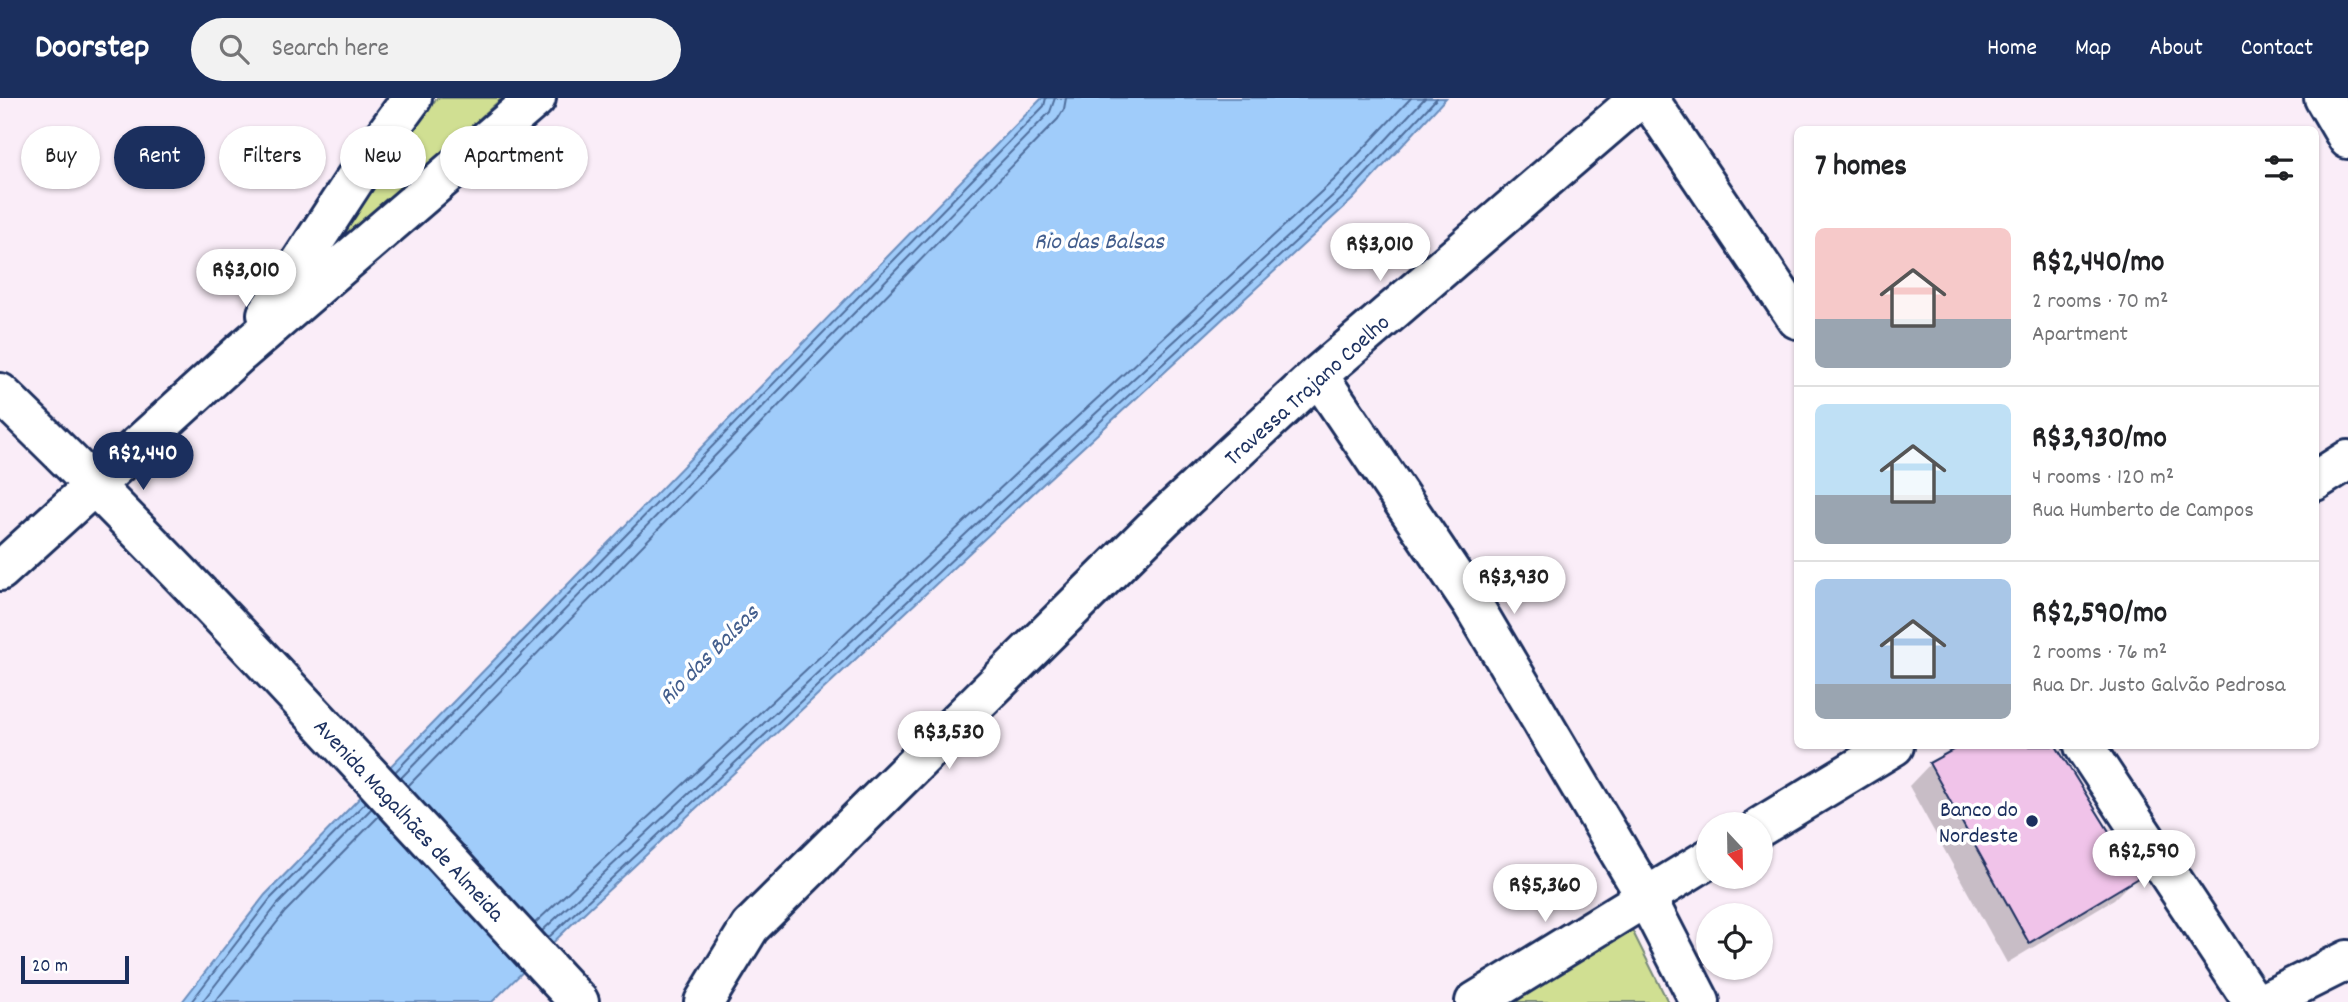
<!DOCTYPE html>
<meta charset="utf-8">
<style>
body{margin:0;font-family:Dekko,sans-serif;background:#f2f2f2;color:#202124;height:100vh;display:flex;flex-direction:column;font-size:26px;white-space:nowrap}
*{box-sizing:border-box;margin:0}
p{font-size:23px;color:#757577}
.icon{flex:none;width:38px;height:38px;fill:none;stroke:currentColor;stroke-width:2;stroke-linecap:round;stroke-linejoin:round}
.map{position:relative;flex:1;overflow:hidden}
.side{position:absolute;left:1794px;top:28px;width:525px;height:623px;display:flex;flex-direction:column;background:#fff;border-radius:10px;box-shadow:0 2px 5px #0004}
.side>*{flex:none}
.banner{position:absolute;left:21px;top:28px;width:665px;height:63px;display:flex;gap:14px}
.needle{width:46px;rotate:158deg}
.controls{position:absolute;left:1696px;top:714px;display:grid;gap:14px}
.controls a{display:grid;place-items:center;width:77px;height:77px;border-radius:50%;background:#fff;box-shadow:0 2px 5px #0004;font-size:35px}
.scale{position:absolute;left:21px;bottom:18px;width:108px;box-sizing:border-box;padding-left:7px;border:4px solid #1b2f5e;border-top:0;font-size:19px;line-height:24px;white-space:nowrap;color:#1b2f5e;-webkit-text-stroke:5px #fff;paint-order:stroke}
.price{position:absolute;translate:-50% -60px;padding:0 16px;border-radius:24px;background:#fff;color:#222;font-size:23px;line-height:46px;filter:drop-shadow(0 2px 4px #0008)}
.price::after{content:'';position:absolute;left:50%;top:42px;width:21px;height:16px;margin-left:-10px;background:inherit;clip-path:polygon(0 0,100% 0,50% 100%)}
.price.selected{background:#1b2f5e;color:#fff}
ul{padding:0;list-style:none}
li{display:flex;align-items:center;gap:21px;height:175px;padding:0 21px}
li+li{border-top:2px solid #e0e0e0}
li span{display:grid;place-items:center;flex:none;width:196px;height:140px;border-radius:10px;color:#555}
li>.icon{margin-inline-start:auto}
span .icon{width:84px;height:84px;fill:#fffc;stroke-width:1}
li b{font-size:30px}
h2{display:flex;justify-content:space-between;align-items:center;height:84px;padding:0 21px;font-size:30px}
.pill{padding:0 24px;border-radius:32px;background:#fff;box-shadow:0 2px 5px #0004;font-size:24px;line-height:63px}
.pill.selected{background:#1b2f5e;color:#fff}
header{display:flex;align-items:center;gap:42px;box-sizing:border-box;height:98px;padding:0 35px;background:#1b2f5e;color:#fff}
header strong{font-size:33px}
nav{display:flex;gap:38px;margin-inline-start:auto;font-size:24px}
.search{width:490px;height:63px;background:#f2f2f2;display:flex;align-items:center;gap:18px;box-sizing:border-box;padding:0 24px;border-radius:38px;color:#757577;font-size:26px}
.map>svg:first-child{display:block}
.green{fill:#d0df92;stroke:#768778;stroke-width:2}
.water{fill:#a0ccfa;stroke:#6b8dbc;stroke-width:2}
.shadow{fill:#0003}
.lines{fill:none;stroke-linecap:round;stroke-linejoin:round}
.shore{stroke:#506e9c;stroke-width:2}
.building{fill:#f0c3e9;stroke:#1b2f5e;stroke-width:2}
.minor-casing{stroke:#1b2f5e;stroke-width:44}
.minor{stroke:#fff;stroke-width:38}
.poi-dot{fill:#1b2f5e;stroke:#fff;stroke-width:2.5}
.labels{text-anchor:middle;stroke-width:7;stroke-linejoin:round;paint-order:stroke}
.street-label{font-size:23px;fill:#1b2f5e;stroke:#fff}
.poi-label{font-size:23px;fill:#1b2f5e;stroke:#fff;text-anchor:end}
.water-label{font-size:24px;font-style:italic;fill:#435e8d;stroke:#fff}
</style>
<header>
<strong>Doorstep</strong>
<div class="search"><svg class="icon" aria-label="search" viewBox="0 0 24 24"><circle cx="10" cy="10" r="6"/><path d="M15 15l6 6"/></svg>Search here</div>
<nav><a>Home</a><a>Map</a><a>About</a><a>Contact</a></nav>
</header>
<div class="map">
<svg width="2348" height="904" viewBox="0 0 2348 904">
<rect width="100%" height="100%" fill="#faedf8"/>
<filter id="ink" filterUnits="userSpaceOnUse"><feTurbulence type="fractalNoise" baseFrequency=".0143" numOctaves="2"/><feDisplacementMap in="SourceGraphic" scale="14" xChannelSelector="R" yChannelSelector="G"/><feConvolveMatrix kernelMatrix="1 2 1 2 8 2 1 2 1" color-interpolation-filters="sRGB"/></filter>
<g filter="url(#ink)">
<path class="green" d="M437,0H502L291,193Z
M1630,828L1668,904H1507Z"/>
<path class="water" d="M1042,0H1446L1353,101L1043,386L570,828L492,904H182L265,797Z"/>
<path class="shadow" d="M1964,648H2054L2135,780L2114,801L2007,865L1909,688L1930,666Z"/>
<g class="lines">
<path class="shore" d="M395,674L1044,8L1046,0
M401,680L1050,14L1055,0
M408,688L1058,21L1064,11L1066,0
M535,825L1025,367L1334,82L1411,0
M542,833L1032,374L1341,90L1425,0
M548,840L1038,381L1347,96L1437,0
M191,904L270,801L366,704
M202,904L277,807L372,710
M215,904L285,814L379,718"/>
</g>
<path class="building" d="M1960,648H2056L2138,780L2029,845L1929,665Z"/>
<g class="lines">
<defs>
<path id="minor" d="M1648,0L1797,221
M2324,0L2348,41
M267,216L374,52L412,0
M1318,277L1473,507L1646,799L1700,904
M0,295C202,490 389,699 579,904
M2315,383L2348,362
M0,473L240,255L536,0
M2084,648L2253,904
M1760,729L1894,648
M704,904L750,829L1165,419L1318,277L1640,0
M1475,904L1708,761
M2264,904L2348,862"/>
</defs>
<use href="#minor" class="minor-casing"/>
<use href="#minor" class="minor"/>
</g>
</g>
<circle class="poi-dot" cx="2032" cy="723" r="7"/>
<g class="labels">
<g class="street-label">
<text transform="translate(1306 291) rotate(-42)" y="8">Travessa Trajano Coelho</text>
<text transform="translate(410 721) rotate(47)" y="8">Avenida Magalhães de Almeida</text>
</g>
<g class="poi-label">
<text x="2018" y="718">Banco do<tspan x="2018" dy="26">Nordeste</tspan></text>
</g>
<g class="water-label">
<text x="1099" y="150">Rio das Balsas</text>
<text transform="translate(708 556) rotate(-45)" y="8">Rio das Balsas</text>
</g>
</g>
</svg>
<div class="controls">
<a><svg class="needle" viewBox="-14 -14 28 28"><path d="M0-13l5 13h-10z" fill="#e53935"/><path d="M0 13l5-13h-10z" fill="#757577"/></svg></a>
<a><svg class="icon" aria-label="locate" viewBox="0 0 24 24"><circle cx="12" cy="12" r="6"/><path d="M12 2v4M12 18v4M2 12h4M18 12h4"/></svg></a>
</div>
<div class="scale">20 m</div>
<b class="price" style="left:1380px;top:185px">R$3,010</b>
<b class="price" style="left:246px;top:211px">R$3,010</b>
<b class="price selected" style="left:143px;top:394px">R$2,440</b>
<b class="price" style="left:1514px;top:518px">R$3,930</b>
<b class="price" style="left:949px;top:673px">R$3,530</b>
<b class="price" style="left:2144px;top:792px">R$2,590</b>
<b class="price" style="left:1545px;top:826px">R$5,360</b>
<div class="banner">
<a class="pill">Buy</a>
<a class="pill selected">Rent</a>
<a class="pill">Filters</a>
<a class="pill">New</a>
<a class="pill">Apartment</a>
</div>
<section class="side">
<h2>7 homes<svg class="icon" aria-label="filters" viewBox="0 0 24 24"><path d="M4 7h16M4 17h16"/><circle cx="9" cy="7" r="2"/><circle cx="15" cy="17" r="2"/></svg></h2>
<ul>
<li><span style="background:linear-gradient(#f6c9c9 65%,#9aa5b1 0)"><svg class="icon" aria-label="home" viewBox="0 0 24 24"><path d="M3 11l9-7 9 7M6 9v11h12V9"/></svg></span><div><b>R$2,440/mo</b><p>2 rooms · 70 m²</p><p>Apartment</p></div></li>
<li><span style="background:linear-gradient(#bfe0f5 65%,#9aa5b1 0)"><svg class="icon" aria-label="home" viewBox="0 0 24 24"><path d="M3 11l9-7 9 7M6 9v11h12V9"/></svg></span><div><b>R$3,930/mo</b><p>4 rooms · 120 m²</p><p>Rua Humberto de Campos</p></div></li>
<li><span style="background:linear-gradient(#a9c7e8 75%,#9aa5b1 0)"><svg class="icon" aria-label="home" viewBox="0 0 24 24"><path d="M3 11l9-7 9 7M6 9v11h12V9"/></svg></span><div><b>R$2,590/mo</b><p>2 rooms · 76 m²</p><p>Rua Dr. Justo Galvão Pedrosa</p></div></li>
</ul>
</section>
</div>
